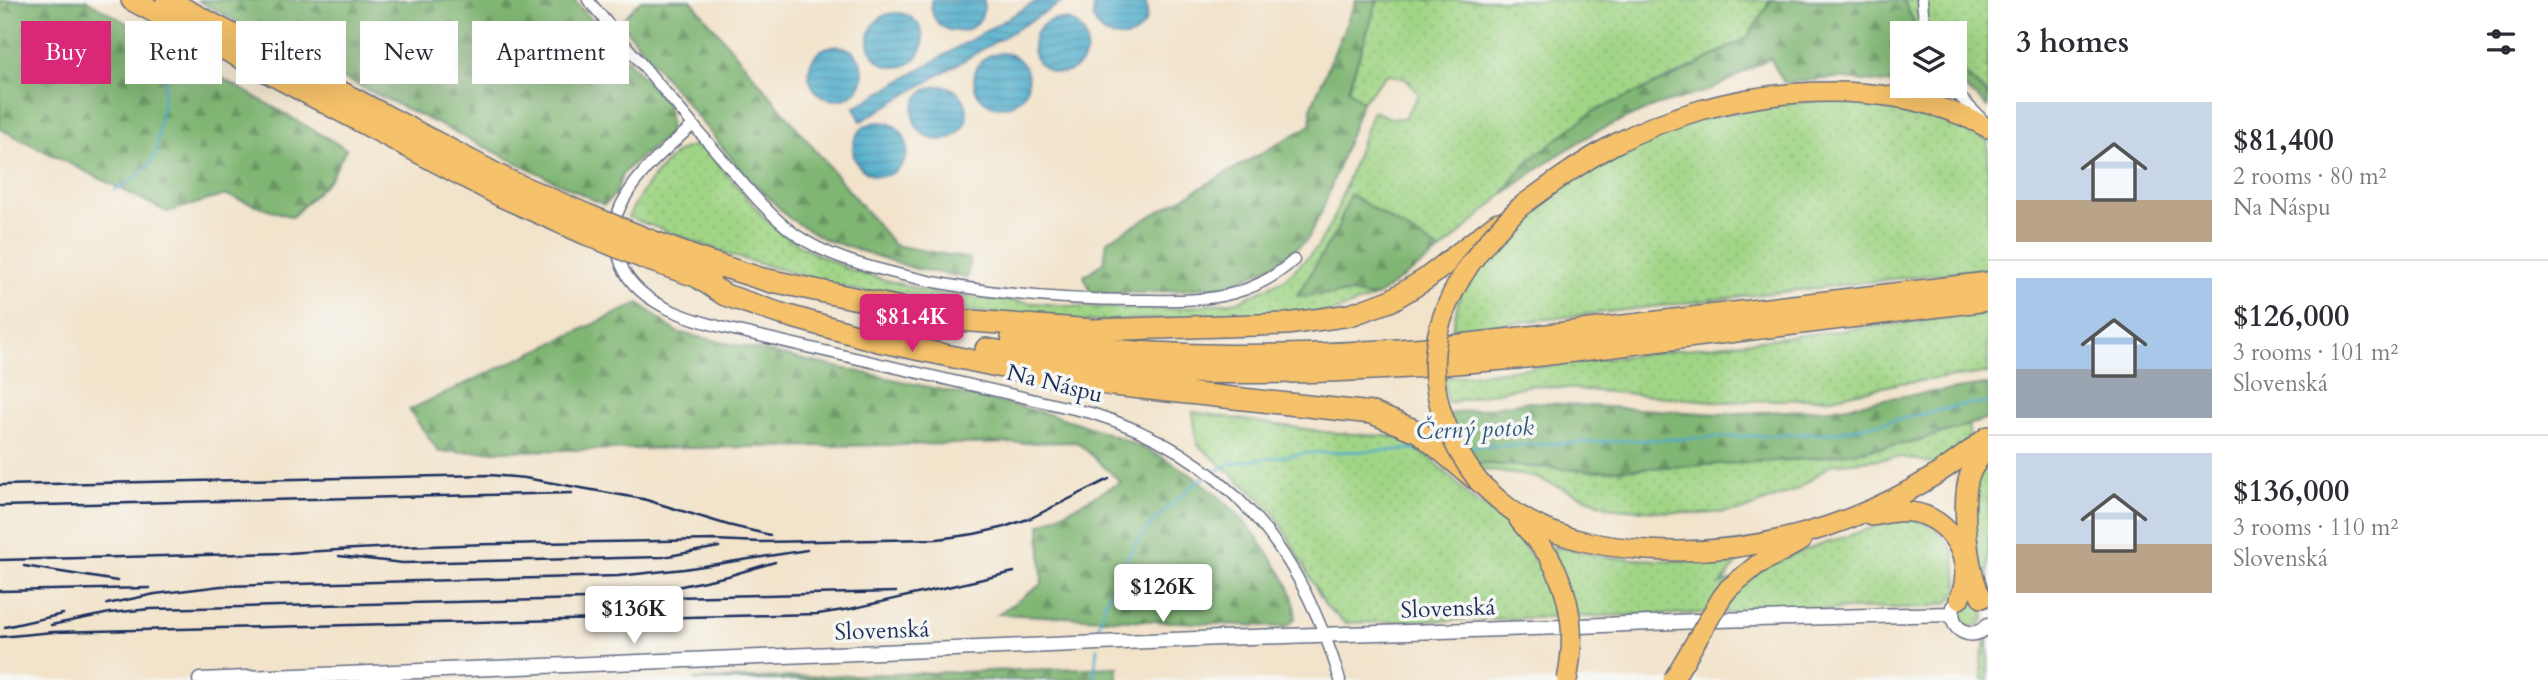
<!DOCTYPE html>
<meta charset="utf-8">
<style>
body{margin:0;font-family:Cardo,serif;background:#f2f2f3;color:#2b2b33;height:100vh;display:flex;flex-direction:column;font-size:26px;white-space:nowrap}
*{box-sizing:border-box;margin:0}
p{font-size:23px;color:#7c7c81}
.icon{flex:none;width:38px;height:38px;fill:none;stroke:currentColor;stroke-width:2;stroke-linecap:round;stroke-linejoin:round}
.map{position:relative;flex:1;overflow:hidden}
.sheet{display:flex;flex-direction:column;background:#fff;width:560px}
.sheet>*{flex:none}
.banner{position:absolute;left:21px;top:21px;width:665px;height:63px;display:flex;gap:14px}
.tools{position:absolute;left:1890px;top:21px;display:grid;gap:14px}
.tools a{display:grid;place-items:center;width:77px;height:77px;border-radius:0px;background:#fff;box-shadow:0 7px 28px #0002;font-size:35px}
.price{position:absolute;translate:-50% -60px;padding:0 16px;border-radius:7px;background:#fff;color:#222;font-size:23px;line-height:46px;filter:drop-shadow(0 2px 4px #0008)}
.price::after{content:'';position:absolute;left:50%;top:42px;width:21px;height:16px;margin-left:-10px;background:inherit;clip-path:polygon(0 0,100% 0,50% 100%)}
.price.active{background:#db2777;color:#fff}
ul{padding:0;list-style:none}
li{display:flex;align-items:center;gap:21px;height:175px;padding:0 28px}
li+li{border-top:2px solid #e1e1e2}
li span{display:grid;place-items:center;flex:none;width:196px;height:140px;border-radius:0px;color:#555}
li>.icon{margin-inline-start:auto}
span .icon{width:84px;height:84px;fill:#fffc;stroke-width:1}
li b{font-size:30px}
h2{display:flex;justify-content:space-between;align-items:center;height:84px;padding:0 28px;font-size:30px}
.pill{padding:0 24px;border-radius:0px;background:#fff;box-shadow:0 7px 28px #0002;font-size:24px;line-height:63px}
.pill.active{background:#db2777;color:#fff}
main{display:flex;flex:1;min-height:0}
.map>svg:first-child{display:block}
.grass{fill:url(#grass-dots);stroke:#5e8272;stroke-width:2}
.forest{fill:url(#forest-firs);stroke:#4e7268;stroke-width:2}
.park{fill:url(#park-tufts);stroke:#5e8272;stroke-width:2}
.water{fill:url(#water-rules);stroke:#346d94;stroke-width:2}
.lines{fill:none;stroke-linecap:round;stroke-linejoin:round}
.stream{stroke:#4cabca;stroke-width:2.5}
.minor-casing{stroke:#666e84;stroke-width:13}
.tertiary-casing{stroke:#666e84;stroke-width:17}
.trunk-casing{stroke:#666e84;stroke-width:22}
.motorway-casing{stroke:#666e84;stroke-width:24}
.minor{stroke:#fff;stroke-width:10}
.tertiary{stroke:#fff;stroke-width:14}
.trunk{stroke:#f5c16b;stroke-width:19}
.motorway{stroke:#f5c16b;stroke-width:21}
.rail{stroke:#1b2f5e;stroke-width:2.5}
.trunk-bridge-casing{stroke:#666e84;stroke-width:22;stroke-linecap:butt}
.motorway-bridge-casing{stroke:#666e84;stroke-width:24;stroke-linecap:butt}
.trunk-bridge{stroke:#f5c16b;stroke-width:19}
.motorway-bridge{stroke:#f5c16b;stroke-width:21}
.labels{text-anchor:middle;stroke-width:7;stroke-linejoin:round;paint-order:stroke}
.street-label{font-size:23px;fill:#1b2f5e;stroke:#f6f6f2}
.water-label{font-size:24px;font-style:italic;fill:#2c5a84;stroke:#f6f6f2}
</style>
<main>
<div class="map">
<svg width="1988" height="680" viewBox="0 0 1988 680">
<defs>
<pattern id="grass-dots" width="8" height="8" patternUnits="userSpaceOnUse" patternTransform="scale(1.75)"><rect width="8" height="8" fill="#a1d586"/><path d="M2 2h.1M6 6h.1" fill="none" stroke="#8ab776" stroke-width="1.8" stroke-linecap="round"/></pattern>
<pattern id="forest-firs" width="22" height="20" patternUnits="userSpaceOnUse" patternTransform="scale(1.75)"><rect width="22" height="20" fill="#80b673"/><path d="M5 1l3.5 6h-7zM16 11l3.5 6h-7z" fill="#689462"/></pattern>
<pattern id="park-tufts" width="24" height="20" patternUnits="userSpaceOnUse" patternTransform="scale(1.75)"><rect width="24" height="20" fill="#a1d586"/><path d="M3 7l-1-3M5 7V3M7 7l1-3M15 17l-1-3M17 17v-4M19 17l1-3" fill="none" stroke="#8ab776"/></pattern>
<pattern id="water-rules" width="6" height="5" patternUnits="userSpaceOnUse" patternTransform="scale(1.75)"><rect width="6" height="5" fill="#4cabca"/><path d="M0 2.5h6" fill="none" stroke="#3e8ca7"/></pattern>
</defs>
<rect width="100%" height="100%" fill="#f6f6f2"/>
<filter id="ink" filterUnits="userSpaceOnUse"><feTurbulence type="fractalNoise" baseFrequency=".0143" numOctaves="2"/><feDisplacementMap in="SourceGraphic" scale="14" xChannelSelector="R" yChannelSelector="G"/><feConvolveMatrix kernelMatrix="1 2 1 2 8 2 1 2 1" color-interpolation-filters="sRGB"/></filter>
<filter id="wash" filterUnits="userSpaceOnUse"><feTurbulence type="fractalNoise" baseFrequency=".00686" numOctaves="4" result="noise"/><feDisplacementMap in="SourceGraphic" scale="28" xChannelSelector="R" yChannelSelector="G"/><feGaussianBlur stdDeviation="1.57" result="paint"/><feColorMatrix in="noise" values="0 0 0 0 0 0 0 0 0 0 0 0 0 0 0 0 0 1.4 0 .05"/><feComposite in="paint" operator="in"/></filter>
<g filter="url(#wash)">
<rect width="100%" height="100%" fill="#f2e3ca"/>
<path class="grass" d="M1378,0H1771L1747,38L1683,72L1528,161L1501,196L1441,251L1350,195L1338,228L1297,296L1349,293L1375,297L1333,312L1076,322L939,308L846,288L733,256L628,217C638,197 671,144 696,146C700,146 703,149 707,150L765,219L802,247L852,271L941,295L1081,307L1175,309L1239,301L1284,280L1317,248L1333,219L1373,111L1390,118H1404L1419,94L1406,79L1387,74L1362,102L1348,90Z
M1903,0H1988V95L1955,65V33H1933L1916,26Z
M1831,100C1887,104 1939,112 1988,141V268L1452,330L1460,293L1507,226L1607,155L1692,121L1774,104Z
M1988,313V373L1901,383L1831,398L1723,402L1530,385L1447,403L1444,378Z
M1193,412L1324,432L1398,437L1434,461L1470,497L1507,524L1555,586L1553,546L1613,558L1680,561L1741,558L1721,584L1805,550L1886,523L1911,518L1935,527L1953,550L1959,589L1948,602L1927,607L1345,623L1326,606L1272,509L1197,444Z
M1968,425L1970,440L1937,464L1902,457L1832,464L1798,489L1742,511L1701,514L1612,508L1534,477L1480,469L1475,463L1598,471L1807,459L1910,443Z
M1960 615a12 12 0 1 1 24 0a12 12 0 1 1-24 0Z
M1988,637V680H1983L1981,657Z"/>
<path class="forest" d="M0,0H86L346,149L330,179L292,217L226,195L167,212L0,129Z
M197,0H574L668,105L670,133L629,167L622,175L616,193L604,205L335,74Z
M641,0H691L894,245L970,259L967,278L913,268L824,239L789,218L740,169L620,22Z
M1356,0H1378L1348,89L1362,102L1322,211L1307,240L1274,265L1231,285L1148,293H1091L1084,276L1104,262L1107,241L1311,125V108Z
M1771,0H1903L1916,26L1917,33H1902V85L1836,78L1784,83L1770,58L1710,90L1655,106L1597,131L1552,159L1501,196L1528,161L1594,111L1683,72L1747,38Z
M1955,65L1988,95V107L1955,80Z
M1350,194L1441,251L1375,297L1349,293L1297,296L1338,228Z
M639,303L676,332L1034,410C1130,436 1214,469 1270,556C1283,575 1297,595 1295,619L1286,627L998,614L1042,584L1040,525L1121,482L1077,442L439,452L409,410Z
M1988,385V419L1910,443L1807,459L1598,471L1475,463L1447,414L1527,402L1719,414L1831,409L1896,397Z
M1118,667L1117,680H693Z"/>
<path class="park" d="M1988,458V589C1978,562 1968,510 1975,482C1978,473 1984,465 1988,458Z"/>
<path class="water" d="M931,0H984C987,42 928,41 931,0Z
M1039,0H1066L861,121L854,108Z
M1096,0H1145C1160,52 1078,47 1096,0Z
M869 40a27 27 0 1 1 54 0a27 27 0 1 1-54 0Z
M1033 46a27 27 0 1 1 54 0a27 27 0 1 1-54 0Z
M809 73a27 27 0 1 1 54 0a27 27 0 1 1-54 0Z
M974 80a27 27 0 1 1 54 0a27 27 0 1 1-54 0Z
M913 113a27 27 0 1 1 54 0a27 27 0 1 1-54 0Z
M853 149a27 27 0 1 1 54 0a27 27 0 1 1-54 0Z"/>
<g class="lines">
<path class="stream" d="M115,190C132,181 147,172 156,154L166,72
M1467,447L1834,433L1969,404L1988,403
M1214,472L1233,463L1309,453L1425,449
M1097,638C1101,601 1123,558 1147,529C1162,511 1182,496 1199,480L1205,477
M1094,680L1097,648"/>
</g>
</g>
<g filter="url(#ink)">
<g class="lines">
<defs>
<path id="minor" d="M588,0C631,51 674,103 718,154C742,181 765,212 795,234C826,256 862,265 898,274C975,293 1055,300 1134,300C1167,300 1203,302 1234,293C1257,287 1276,276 1294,260
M1922,0L1925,33
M1949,86L1983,120
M616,217C630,178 663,152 693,125
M619,258C631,302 686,318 725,328L1091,413C1225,454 1301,548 1340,680"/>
<path id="tertiary" d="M1953,607C1948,630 1973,643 1988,625
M1715,620L1952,614
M1580,626L1698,621
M200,680L1221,638L1565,627"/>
<path id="trunk" d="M1520,207C1550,185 1580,163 1613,145C1718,88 1880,69 1988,128
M1479,482C1494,496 1510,511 1529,521C1565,541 1607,547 1647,550C1770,558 1894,516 1988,436
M1872,516C1884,514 1898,510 1910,512C1951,516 1977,562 1959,599
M1519,520L1549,556
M1757,565L1801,541
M1982,598C1968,575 1960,500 1970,474C1974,465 1982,455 1988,446"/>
<path id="motorway" d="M132,0L501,196L584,233
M167,0L509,181L587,215
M649,240L702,260L772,282
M646,259L710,281
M699,278L725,295L778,313L878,341L1026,372L1113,385L1372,413L1419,432L1474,478
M758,278L958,320L1093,330L1287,324L1350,315L1390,301L1426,279L1498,223
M1012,337C1148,361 1291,358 1428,348
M1444,347L1988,283
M986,349C1052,360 1120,370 1187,372C1267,374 1348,371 1427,366
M1443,364L1517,358L1988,300"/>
</defs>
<use href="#minor" class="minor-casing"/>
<use href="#tertiary" class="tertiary-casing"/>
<use href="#trunk" class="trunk-casing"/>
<use href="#motorway" class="motorway-casing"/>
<use href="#minor" class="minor"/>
<use href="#tertiary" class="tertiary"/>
<use href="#trunk" class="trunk"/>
<use href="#motorway" class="motorway"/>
<path class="rail" d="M0,485L490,475L525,478L643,499L728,525L770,535
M0,506L572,493
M339,556L403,563L663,557L719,547
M0,560L289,553C430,543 572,543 714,540L761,542L938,539L974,534L1001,528L1031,518L1109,479
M24,566L117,581
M663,590L728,576L775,562
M0,591L150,588
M107,604L155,594L221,586L618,576L684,569L807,550
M51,625L110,613L150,609L896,592
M5,627L63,614
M0,637L53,632L818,614L850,609L1014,572"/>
<defs>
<path id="trunk-bridge" d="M1479,482C1400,378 1433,290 1520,207
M1549,556C1572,597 1576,635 1567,680
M1673,680L1722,597L1729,588L1757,565"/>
<path id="motorway-bridge" d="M587,215L649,240
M584,233L646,259"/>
</defs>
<use href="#trunk-bridge" class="trunk-bridge-casing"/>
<use href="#motorway-bridge" class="motorway-bridge-casing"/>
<use href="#trunk-bridge" class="trunk-bridge"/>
<use href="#motorway-bridge" class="motorway-bridge"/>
</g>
</g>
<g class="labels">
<g class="street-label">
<text transform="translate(1055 383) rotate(14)" y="8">Na Náspu</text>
<text transform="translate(1448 608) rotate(-2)" y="8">Slovenská</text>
<text transform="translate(882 630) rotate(-2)" y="8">Slovenská</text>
</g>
<g class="water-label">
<text transform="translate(1475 429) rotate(-2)" y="8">Černý potok</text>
</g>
</g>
</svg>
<div class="tools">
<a><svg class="icon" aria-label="layers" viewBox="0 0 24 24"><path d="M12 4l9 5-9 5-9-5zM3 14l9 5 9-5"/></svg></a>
</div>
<b class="price active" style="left:912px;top:354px">$81.4K</b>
<b class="price" style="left:1163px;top:624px">$126K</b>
<b class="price" style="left:634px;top:646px">$136K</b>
<div class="banner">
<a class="pill active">Buy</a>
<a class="pill">Rent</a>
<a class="pill">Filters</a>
<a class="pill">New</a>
<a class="pill">Apartment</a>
</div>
</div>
<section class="sheet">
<h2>3 homes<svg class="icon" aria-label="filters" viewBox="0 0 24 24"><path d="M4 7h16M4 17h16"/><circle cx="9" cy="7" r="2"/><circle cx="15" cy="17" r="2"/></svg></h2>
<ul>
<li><span style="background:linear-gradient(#c9d6e8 70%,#b9a48a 0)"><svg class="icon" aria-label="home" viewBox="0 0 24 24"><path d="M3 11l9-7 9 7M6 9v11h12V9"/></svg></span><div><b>$81,400</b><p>2 rooms · 80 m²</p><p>Na Náspu</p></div></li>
<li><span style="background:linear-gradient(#a9c7e8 65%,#9aa5b1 0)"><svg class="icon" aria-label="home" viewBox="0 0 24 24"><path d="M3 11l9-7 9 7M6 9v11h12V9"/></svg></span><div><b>$126,000</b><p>3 rooms · 101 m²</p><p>Slovenská</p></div></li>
<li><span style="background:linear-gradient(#c9d6e8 65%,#b9a48a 0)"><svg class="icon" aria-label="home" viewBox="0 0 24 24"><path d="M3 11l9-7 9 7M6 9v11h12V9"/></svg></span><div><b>$136,000</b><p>3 rooms · 110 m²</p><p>Slovenská</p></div></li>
</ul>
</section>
</main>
